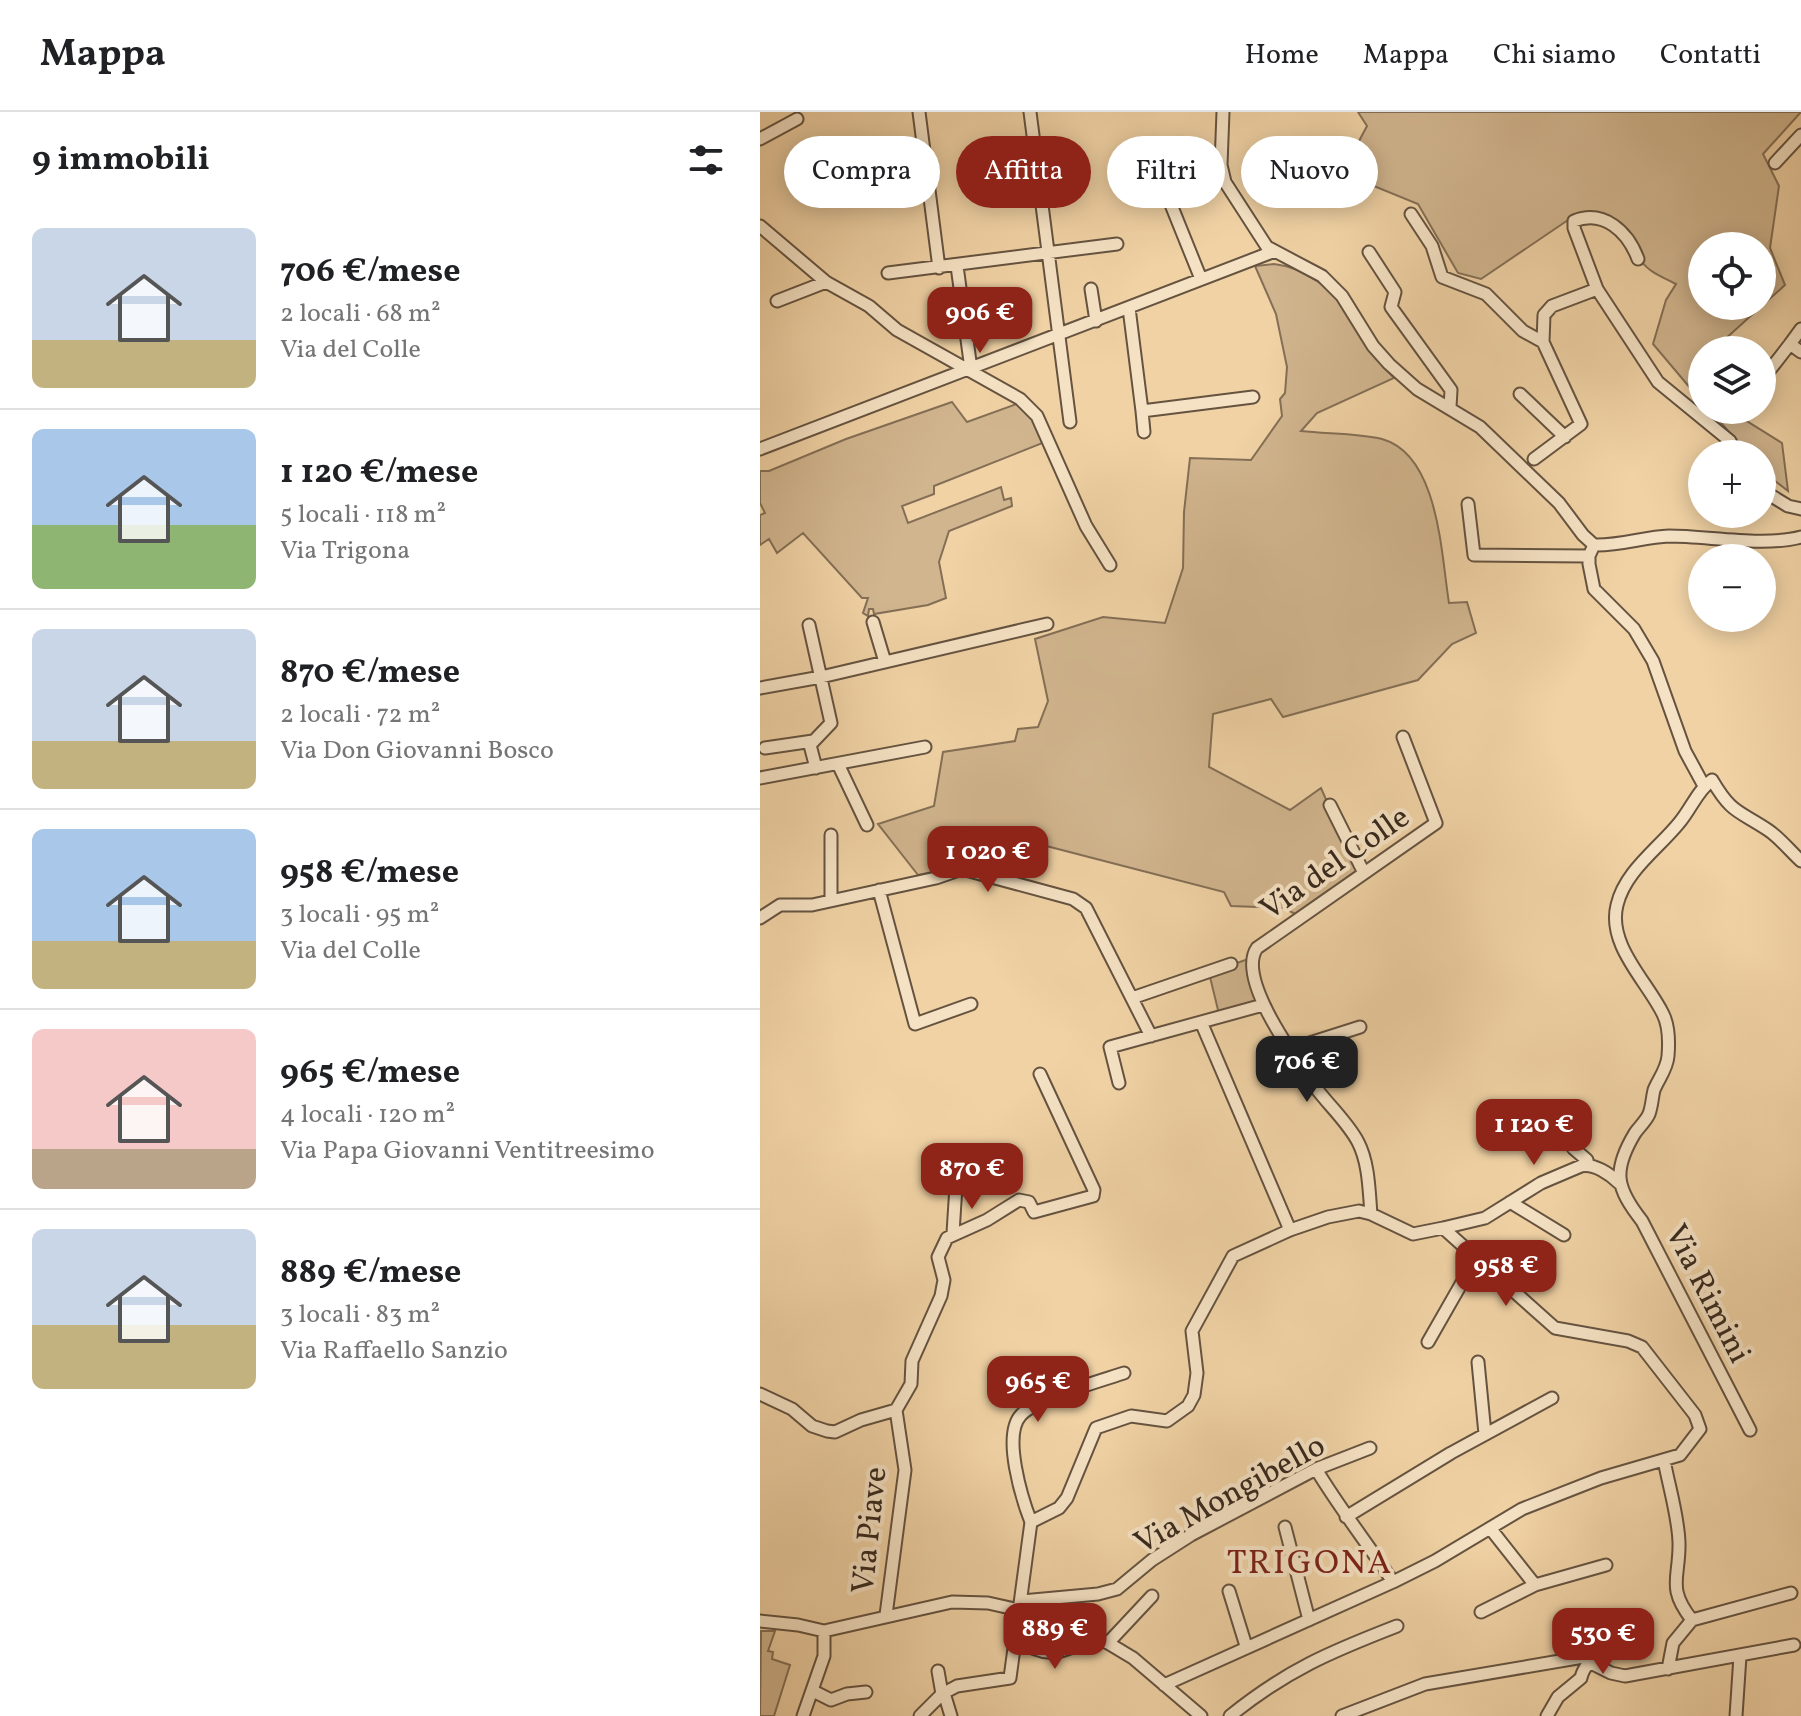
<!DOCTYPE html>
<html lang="it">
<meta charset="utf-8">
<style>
body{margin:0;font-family:Vollkorn,serif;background:#f2f2f2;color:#202124;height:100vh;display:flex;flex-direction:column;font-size:30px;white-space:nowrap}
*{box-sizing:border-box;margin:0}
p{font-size:26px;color:#757577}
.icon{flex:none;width:44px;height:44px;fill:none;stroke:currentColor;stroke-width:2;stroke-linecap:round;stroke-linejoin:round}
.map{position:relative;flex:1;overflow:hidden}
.drawer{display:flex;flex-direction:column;background:#fff;width:760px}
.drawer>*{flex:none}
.hud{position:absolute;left:24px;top:24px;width:760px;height:72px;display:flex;gap:16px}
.buttons{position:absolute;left:928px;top:120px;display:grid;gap:16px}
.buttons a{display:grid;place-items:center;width:88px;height:88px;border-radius:50%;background:#fff;box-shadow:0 4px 20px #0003;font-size:40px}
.price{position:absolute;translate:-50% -68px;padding:0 18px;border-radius:16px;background:#8f2418;color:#fff;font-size:26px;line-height:52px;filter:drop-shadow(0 2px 4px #0008)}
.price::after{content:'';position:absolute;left:50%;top:48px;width:24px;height:18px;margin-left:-12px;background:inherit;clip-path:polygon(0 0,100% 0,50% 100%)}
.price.on{background:#222;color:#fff}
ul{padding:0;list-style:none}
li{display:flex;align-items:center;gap:24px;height:200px;padding:0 32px}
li+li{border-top:2px solid #e0e0e0}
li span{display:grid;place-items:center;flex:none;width:224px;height:160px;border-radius:12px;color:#555}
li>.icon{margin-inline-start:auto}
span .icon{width:96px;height:96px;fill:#fffc;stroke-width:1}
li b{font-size:34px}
h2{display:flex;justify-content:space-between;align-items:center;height:96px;padding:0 32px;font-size:34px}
.tag{padding:0 28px;border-radius:36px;background:#fff;box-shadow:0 4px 20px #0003;font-size:28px;line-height:72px}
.tag.on{background:#8f2418;color:#fff}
header{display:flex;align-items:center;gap:48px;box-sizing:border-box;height:112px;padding:0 40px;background:#fff;border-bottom:2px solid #e0e0e0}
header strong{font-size:38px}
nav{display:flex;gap:44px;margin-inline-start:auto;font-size:28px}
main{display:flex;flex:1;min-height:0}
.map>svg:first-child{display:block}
.green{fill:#d1b58e;stroke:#846f56;stroke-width:2;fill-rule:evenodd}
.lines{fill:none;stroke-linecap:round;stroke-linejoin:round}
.minor-casing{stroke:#655340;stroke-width:15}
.minor{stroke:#f5e2c4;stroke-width:11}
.labels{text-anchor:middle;stroke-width:8;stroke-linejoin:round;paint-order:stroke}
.street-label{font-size:32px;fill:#37291e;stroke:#f5e2c4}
.neighbourhood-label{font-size:34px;letter-spacing:2px;fill:#7a1f14;stroke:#f5e2c4}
</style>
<header>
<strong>Mappa</strong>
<nav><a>Home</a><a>Mappa</a><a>Chi siamo</a><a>Contatti</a></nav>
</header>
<main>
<section class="drawer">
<h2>9 immobili<svg class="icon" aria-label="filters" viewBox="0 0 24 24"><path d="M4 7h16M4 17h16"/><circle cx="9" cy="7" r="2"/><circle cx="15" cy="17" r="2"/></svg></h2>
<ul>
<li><span style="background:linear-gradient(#c9d6e8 70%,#c2b280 0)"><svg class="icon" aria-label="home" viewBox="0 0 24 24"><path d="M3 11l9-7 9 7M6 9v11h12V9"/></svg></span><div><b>706 €/mese</b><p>2 locali · 68 m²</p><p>Via del Colle</p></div></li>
<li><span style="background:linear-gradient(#a9c7e8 60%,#8fb573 0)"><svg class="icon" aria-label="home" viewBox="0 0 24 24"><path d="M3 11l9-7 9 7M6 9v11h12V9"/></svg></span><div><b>1 120 €/mese</b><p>5 locali · 118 m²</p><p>Via Trigona</p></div></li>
<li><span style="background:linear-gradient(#c9d6e8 70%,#c2b280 0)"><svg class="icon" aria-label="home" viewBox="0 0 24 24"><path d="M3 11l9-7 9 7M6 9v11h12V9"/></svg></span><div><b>870 €/mese</b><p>2 locali · 72 m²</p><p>Via Don Giovanni Bosco</p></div></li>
<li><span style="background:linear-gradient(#a9c7e8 70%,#c2b280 0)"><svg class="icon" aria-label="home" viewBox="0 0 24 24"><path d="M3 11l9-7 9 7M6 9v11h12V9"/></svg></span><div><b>958 €/mese</b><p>3 locali · 95 m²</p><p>Via del Colle</p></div></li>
<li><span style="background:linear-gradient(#f6c9c9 75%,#b9a48a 0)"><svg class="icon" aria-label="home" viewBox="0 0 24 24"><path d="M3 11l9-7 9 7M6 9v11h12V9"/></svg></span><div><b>965 €/mese</b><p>4 locali · 120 m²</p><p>Via Papa Giovanni Ventitreesimo</p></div></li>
<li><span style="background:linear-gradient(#c9d6e8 60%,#c2b280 0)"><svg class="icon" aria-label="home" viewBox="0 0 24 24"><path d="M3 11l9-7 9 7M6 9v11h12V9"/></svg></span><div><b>889 €/mese</b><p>3 locali · 83 m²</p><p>Via Raffaello Sanzio</p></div></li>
</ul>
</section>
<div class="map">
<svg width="1041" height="1604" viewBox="0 0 1041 1604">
<rect width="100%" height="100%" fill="#f0d2a5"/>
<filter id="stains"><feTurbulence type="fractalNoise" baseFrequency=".0025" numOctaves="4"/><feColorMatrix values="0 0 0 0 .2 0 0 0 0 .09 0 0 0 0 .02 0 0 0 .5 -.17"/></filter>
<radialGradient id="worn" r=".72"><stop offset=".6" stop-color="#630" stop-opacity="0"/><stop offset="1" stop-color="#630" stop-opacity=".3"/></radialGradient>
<path class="green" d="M598,0H1041L1003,42L1019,74L1010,136L1025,173L953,238H942V248L937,253L942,260V290L893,232L906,188L916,172C905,166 890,161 882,150C875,139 870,126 862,115L814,104L721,167L698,161L658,92L582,61L607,14ZM942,134H1002V194H942Z
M514,152C549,156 575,180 594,209C601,220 605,232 613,242C619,251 627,258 634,266L557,301L541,319C567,322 597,321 622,327C679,343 681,442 689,491L707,490L716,521L692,532L658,568L523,605L511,587L453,602L449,655L530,698L561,676L598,760L537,803L524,796L471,794L464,780L244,723L236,747L158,763L118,712L174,694L183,640L255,629L258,617L278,615L288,589L275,527L343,505L405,511L423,456L424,400L430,346L491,348L522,304L520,287L525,281L527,255L516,202L495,154Z
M192,290L207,310L262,290L269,296L285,330L174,374V382L142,394L148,411L241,375L244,388L251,386L252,394L189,419L179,450L186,486L168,493L114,502L113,497H109L108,504L103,501L108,486H102L43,421L17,441L9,427L0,433V403L5,401L0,391V359H9L86,327Z
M950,298H969L1022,331L1028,379L1002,359V342H988Z
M488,847L498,891L459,902L449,861Z
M1,1519H15L8,1539L13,1540L12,1547L30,1553L14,1604H0Z"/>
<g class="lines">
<defs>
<path id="minor" d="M159,0L179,156
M270,0L310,310
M463,0L461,53L465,70L507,135L562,164L582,184L613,234L629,252L657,277L720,315L799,391L823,423L834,433
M0,27L37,7
M387,33L441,167
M1015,51L1041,23
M651,102L672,134L682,165L726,182L763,219L783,230
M0,114L66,170L109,194L137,218L260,287L277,304L326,414L350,453
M609,140L635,180L631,195L691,278L690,295
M878,147C868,120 844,97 814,109V116L837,177L898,270L970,329L977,342
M197,154L211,257
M128,161L357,132
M331,177L336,209
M17,189L66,170
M369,196L382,299L493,285
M1041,217L1030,232L1041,240
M1002,268L1030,232
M760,282L805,325
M382,299L384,320
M0,337L515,139
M774,347L821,312L783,230L784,203L792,194L837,177
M1002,378L1028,394L1041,397
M708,392L714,443L829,444
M834,433L829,444V452L834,477L874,517L893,549L925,639L944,674
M834,433C860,434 884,425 909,424C948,424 1004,435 1041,425
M113,510L125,550
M49,513L71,611L50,633L56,656
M0,576L61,565L287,512
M5,636L53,629
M78,652L107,713
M0,666L165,635
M570,693L604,761
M119,778L155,912L211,892
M71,787V723
M0,806L20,793H52L176,766L202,757L313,787L326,796L391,924
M372,886L471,852
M441,910L530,1118
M531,937L600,915
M359,971L350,935L503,893
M813,1036L827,1048L828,1053
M750,1090L804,1123
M683,1116L725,1106L781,1071L821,1054C834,1051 850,1062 859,1071
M193,1121L196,1074
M668,1230L716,1146
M718,1250L725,1322
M0,1282L32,1297L52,1314L67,1319L75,1320L101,1308L136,1298L145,1358L126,1503
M136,1298L151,1272L152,1249L181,1184L184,1168L178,1145L187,1126L227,1108L259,1088L269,1090L274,1100L333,1084L334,1078L280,962
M990,1318L882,1109C856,1076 852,1059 875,1021C879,1015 886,1009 889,1002C892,994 892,986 894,978C899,966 907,957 908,944C909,932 909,914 903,902C887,869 847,833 857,793C865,759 898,737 919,711C931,697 937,679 952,668C972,702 978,698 1008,718C1020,726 1030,739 1041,749
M904,1348C909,1375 918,1403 919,1430C920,1466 906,1475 932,1508L913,1531L908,1557
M556,1357C580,1397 608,1432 633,1470
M586,1405L691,1341L792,1286
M271,1410C262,1387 242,1323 261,1303C276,1287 340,1269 364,1261
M525,1415L549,1508
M730,1416L775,1473L846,1453
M469,1479L486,1534
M262,1489L338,1482L357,1477L392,1448L431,1423L556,1357L610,1336
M721,1500L775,1473
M932,1508L1031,1481
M0,1509L38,1513L64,1519L192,1490L228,1491L259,1498L348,1531L373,1546L441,1604
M255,1528C300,1551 295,1536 337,1529
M348,1531L392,1484
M831,1551L851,1561L865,1564L1034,1533
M178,1559L182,1582
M404,1573L633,1470L675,1449L762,1397L841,1366L920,1343L940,1317L935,1303L882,1235L868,1229L795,1216L683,1116L653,1122L611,1102C609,1079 609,1051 598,1030C587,1009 567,992 553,972C535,946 476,866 497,836L676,711L643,625
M53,1579L71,1588L87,1582L106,1580
M184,1581L191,1604
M43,1604L64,1544V1519
M160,1604L182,1582L197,1574L250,1566L271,1410L299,1396L307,1386L336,1316L371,1304L407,1309L428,1294L434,1283L437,1261L432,1219L473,1144L530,1118L568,1105L599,1099L611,1102
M470,1604C527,1558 570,1540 637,1514
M582,1604L665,1572L835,1543
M787,1604L798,1585L821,1566C823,1553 836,1546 839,1531L830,1517
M976,1604L980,1544"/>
</defs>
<use href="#minor" class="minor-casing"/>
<use href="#minor" class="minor"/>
</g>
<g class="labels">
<g class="street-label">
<text transform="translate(574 750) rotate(-35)" y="11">Via del Colle</text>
<text transform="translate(949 1181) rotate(63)" y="11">Via Rimini</text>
<text transform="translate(469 1381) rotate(-29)" y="11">Via Mongibello</text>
<text transform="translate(108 1418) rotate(-84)" y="11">Via Piave</text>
</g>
<g class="neighbourhood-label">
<text x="550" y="1461">TRIGONA</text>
</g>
</g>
<rect width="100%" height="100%" filter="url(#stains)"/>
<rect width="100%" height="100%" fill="url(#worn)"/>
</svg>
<div class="buttons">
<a><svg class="icon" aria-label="locate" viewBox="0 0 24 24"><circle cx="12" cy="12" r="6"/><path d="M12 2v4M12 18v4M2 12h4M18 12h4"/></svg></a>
<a><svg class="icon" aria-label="layers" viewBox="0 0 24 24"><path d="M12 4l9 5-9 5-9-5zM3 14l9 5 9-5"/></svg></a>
<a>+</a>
<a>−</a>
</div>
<b class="price" style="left:220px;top:243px">906 €</b>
<b class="price" style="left:228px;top:782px">1 020 €</b>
<b class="price on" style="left:547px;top:992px">706 €</b>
<b class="price" style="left:774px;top:1055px">1 120 €</b>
<b class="price" style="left:212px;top:1099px">870 €</b>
<b class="price" style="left:746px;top:1196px">958 €</b>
<b class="price" style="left:278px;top:1312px">965 €</b>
<b class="price" style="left:295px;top:1559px">889 €</b>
<b class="price" style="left:843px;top:1564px">530 €</b>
<div class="hud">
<a class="tag">Compra</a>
<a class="tag on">Affitta</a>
<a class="tag">Filtri</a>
<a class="tag">Nuovo</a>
</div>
</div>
</main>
